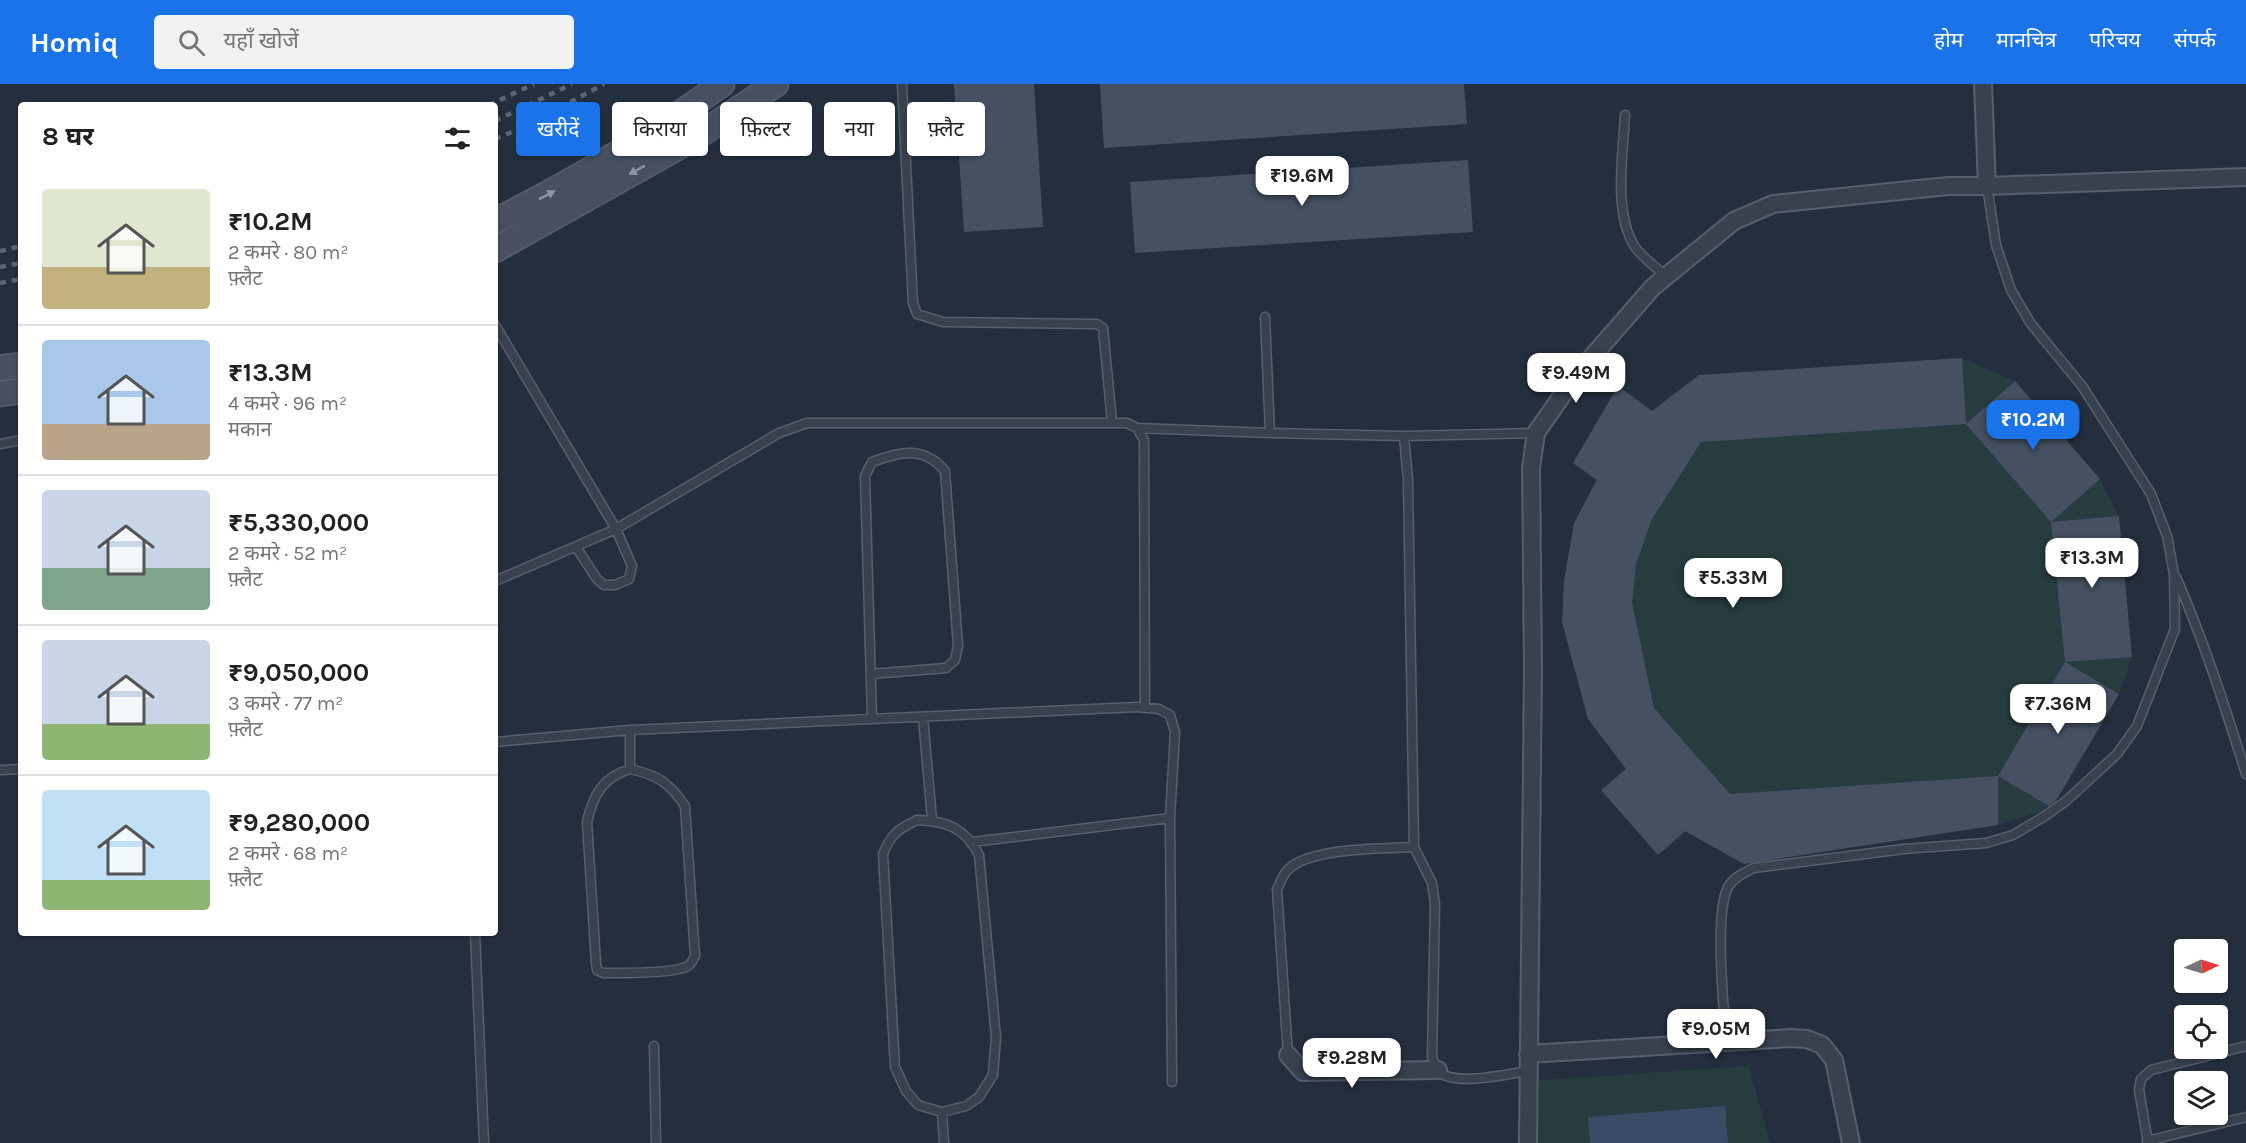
<!DOCTYPE html>
<html lang="hi">
<meta charset="utf-8">
<style>
body{margin:0;font-family:Karla,"Noto Sans Devanagari",sans-serif;background:#f2f2f2;color:#202124;height:100vh;display:flex;flex-direction:column;font-size:22px;white-space:nowrap}
*{box-sizing:border-box;margin:0}
p{font-size:20px;color:#757577}
.icon{flex:none;width:33px;height:33px;fill:none;stroke:currentColor;stroke-width:2;stroke-linecap:round;stroke-linejoin:round}
.map{position:relative;flex:1;overflow:hidden}
.panel{position:absolute;left:18px;top:18px;width:480px;height:834px;display:flex;flex-direction:column;background:#fff;border-radius:6px;box-shadow:0 2px 4px #0004}
.panel>*{flex:none}
.banner{position:absolute;left:516px;top:18px;width:570px;height:54px;display:flex;gap:12px}
.needle{width:39px;rotate:86deg}
.buttons{position:absolute;left:2174px;top:855px;display:grid;gap:12px}
.buttons a{display:grid;place-items:center;width:54px;height:54px;border-radius:6px;background:#fff;box-shadow:0 2px 4px #0004;font-size:30px}
.price{position:absolute;translate:-50% -51px;padding:0 14px;border-radius:12px;background:#fff;color:#222;font-size:20px;line-height:39px;filter:drop-shadow(0 2px 3px #0008)}
.price::after{content:'';position:absolute;left:50%;top:36px;width:18px;height:14px;margin-left:-9px;background:inherit;clip-path:polygon(0 0,100% 0,50% 100%)}
.price.active{background:#1a73e8;color:#fff}
ul{padding:0;list-style:none}
li{display:flex;align-items:center;gap:18px;height:150px;padding:0 24px}
li+li{border-top:2px solid #e0e0e0}
li span{display:grid;place-items:center;flex:none;width:168px;height:120px;border-radius:6px;color:#555}
li>.icon{margin-inline-start:auto}
span .icon{width:72px;height:72px;fill:#fffc;stroke-width:1}
li b{font-size:26px}
h2{display:flex;justify-content:space-between;align-items:center;height:72px;padding:0 24px;font-size:26px}
.tag{padding:0 21px;border-radius:6px;background:#fff;box-shadow:0 2px 4px #0004;font-size:21px;line-height:54px}
.tag.active{background:#1a73e8;color:#fff}
header{display:flex;align-items:center;gap:36px;box-sizing:border-box;height:84px;padding:0 30px;background:#1a73e8;color:#fff}
header strong{font-size:28px}
nav{display:flex;gap:33px;margin-inline-start:auto;font-size:21px}
.search{width:420px;height:54px;background:#f2f2f2;display:flex;align-items:center;gap:15px;box-sizing:border-box;padding:0 21px;border-radius:6px;color:#757577;font-size:22px}
.map>svg:first-child{display:block}
.green{fill:#263c3f}
.water{fill:#394c67}
.building{fill:#455162}
.lines{fill:none;stroke-linecap:round;stroke-linejoin:round}
.lane-casing{stroke:#565f6c;stroke-width:11}
.street-casing{stroke:#565f6c;stroke-width:20}
.secondary-casing{stroke:#565f6c;stroke-width:27}
.lane{stroke:#38414e;stroke-width:8}
.street{stroke:#38414e;stroke-width:16}
.secondary{stroke:#465061;stroke-width:24}
.rail{stroke:#5a6575;stroke-width:4.5;stroke-dasharray:6 6;stroke-linecap:butt}
.oneway{fill:#8e96a5}
</style>
<header>
<strong>Homiq</strong>
<div class="search"><svg class="icon" aria-label="search" viewBox="0 0 24 24"><circle cx="10" cy="10" r="6"/><path d="M15 15l6 6"/></svg>यहाँ खोजें</div>
<nav><a>होम</a><a>मानचित्र</a><a>परिचय</a><a>संपर्क</a></nav>
</header>
<div class="map">
<svg width="2246" height="1059" viewBox="0 0 2246 1059">
<rect width="100%" height="100%" fill="#242f3e"/>
<path class="green" d="M1962,274L2015,297L2100,395L2119,432L2132,573L2119,610L2052,724L1998,741L1744,780L1686,748L1658,771L1601,706L1626,685L1588,635L1562,538L1564,497L1574,439L1596,396L1573,379L1618,301L1652,327L1699,291Z
M1749,982L1770,1059H1537L1531,997Z"/>
<path class="water" d="M1725,1022L1728,1059H1590L1588,1033Z"/>
<path class="building" d="M954,0H1034L1043,143L964,148Z
M1100,0H1464L1467,40L1104,64Z
M1468,76L1473,148L1135,169L1130,98Z
M1962,274L1966,340L1701,358L1652,435L1636,480L1632,519L1654,624L1730,710L1998,692V741L1744,780L1685,747L1658,771L1601,706L1626,685L1588,635L1562,538L1564,497L1574,439L1597,396L1573,379L1618,302L1652,327L1699,291Z
M2015,297L2100,395L2051,438L1966,340Z
M2119,432L2132,573L2065,578L2051,438Z
M2065,578L2119,610L2057,715L2049,722L1998,692Z"/>
<g class="lines">
<defs>
<path id="lane" d="M902,0L912,200L913,219L917,230L943,238L1097,240L1103,244L1112,338
M1625,31C1623,70 1613,129 1635,163C1643,174 1656,183 1665,192
M1265,233L1270,349L1404,352L1536,349
M495,241L616,445L632,482L629,495L615,501H604L597,495L576,463
M1137,344L1270,349
M1404,352L1408,396L1414,763L1432,799L1435,820L1432,973C1434,977 1435,984 1438,987C1454,1003 1507,990 1528,987
M0,360L21,356
M2176,493C2204,557 2225,623 2246,690
M495,497L616,445L779,349L807,339H1127L1137,344L1144,356L1145,623
M871,590L946,584L955,576L958,562L945,387C924,362 901,367 872,378L865,392L872,635
M923,633L932,736
M495,658L630,646L1136,623L1159,625L1170,631L1175,648L1170,734L1172,998
M630,685C657,691 669,698 685,722L695,872C693,876 691,881 686,883C670,890 622,889 603,889L597,886L596,879L587,738C593,711 603,693 630,685Z
M630,685V646
M0,686L21,685
M917,736C947,737 965,744 979,771L996,953L993,991L979,1013L966,1022L942,1028L918,1021L906,1007L895,983L883,770C891,750 898,745 917,736Z
M972,758L1170,734
M475,849L484,1059
M1726,958C1724,924 1714,830 1728,803C1734,793 1744,789 1754,784L1904,765L1986,759L2013,751L2045,732L2066,717L2117,670L2137,642L2175,545L2174,490L2167,452L2151,410L2082,302L2031,240L2011,206L1996,161L1987,102
M654,962L656,1059
M1288,971L1277,805C1280,800 1282,793 1286,788C1305,763 1383,765 1414,763
M942,1028L944,1059
M2147,1057L2246,1033
M2148,1059L2139,1006L2141,995L2151,986L2246,962"/>
<path id="street" d="M1983,0L1987,102
M1528,970L1792,954L1807,955L1822,961L1834,976L1851,1059
M1288,971L1303,988L1438,986
M1528,1059L1533,584L1531,384L1536,349L1577,290L1653,203L1734,137L1773,120L1948,102H1987L2246,93"/>
<path id="secondary" d="M495,137C575,97 650,52 722,0
M495,166L698,52L776,0
M0,284L21,281
M0,310L21,307"/>
</defs>
<use href="#lane" class="lane-casing"/>
<use href="#street" class="street-casing"/>
<use href="#secondary" class="secondary-casing"/>
<use href="#lane" class="lane"/>
<use href="#street" class="street"/>
<use href="#secondary" class="secondary"/>
<path class="rail" d="M489,21L534,0
M495,37L572,0
M495,55L524,43L604,0
M0,167L21,162
M0,183L21,179
M0,199L21,195"/>
</g>
<defs><path id="oneway-solid" d="M-6-.8H1V-3.2L6.5 0L1 3.2V.8H-6Z" transform="scale(1.5)"/></defs>
<g class="oneway">
<use href="#oneway-solid" transform="translate(637 86) rotate(151)"/>
<use href="#oneway-solid" transform="translate(547 111) rotate(-27)"/>
</g>
</svg>
<div class="buttons">
<a><svg class="needle" viewBox="-14 -14 28 28"><path d="M0-13l5 13h-10z" fill="#e53935"/><path d="M0 13l5-13h-10z" fill="#757577"/></svg></a>
<a><svg class="icon" aria-label="locate" viewBox="0 0 24 24"><circle cx="12" cy="12" r="6"/><path d="M12 2v4M12 18v4M2 12h4M18 12h4"/></svg></a>
<a><svg class="icon" aria-label="layers" viewBox="0 0 24 24"><path d="M12 4l9 5-9 5-9-5zM3 14l9 5 9-5"/></svg></a>
</div>
<b class="price" style="left:1302px;top:123px">₹19.6M</b>
<b class="price" style="left:1576px;top:320px">₹9.49M</b>
<b class="price active" style="left:2033px;top:367px">₹10.2M</b>
<b class="price" style="left:2092px;top:505px">₹13.3M</b>
<b class="price" style="left:1733px;top:525px">₹5.33M</b>
<b class="price" style="left:2058px;top:651px">₹7.36M</b>
<b class="price" style="left:1716px;top:976px">₹9.05M</b>
<b class="price" style="left:1352px;top:1005px">₹9.28M</b>
<div class="banner">
<a class="tag active">खरीदें</a>
<a class="tag">किराया</a>
<a class="tag">फ़िल्टर</a>
<a class="tag">नया</a>
<a class="tag">फ़्लैट</a>
</div>
<section class="panel">
<h2>8 घर<svg class="icon" aria-label="filters" viewBox="0 0 24 24"><path d="M4 7h16M4 17h16"/><circle cx="9" cy="7" r="2"/><circle cx="15" cy="17" r="2"/></svg></h2>
<ul>
<li><span style="background:linear-gradient(#dfe7d0 65%,#c2b280 0)"><svg class="icon" aria-label="home" viewBox="0 0 24 24"><path d="M3 11l9-7 9 7M6 9v11h12V9"/></svg></span><div><b>₹10.2M</b><p>2 कमरे · 80 m²</p><p>फ़्लैट</p></div></li>
<li><span style="background:linear-gradient(#a9c7e8 70%,#b9a48a 0)"><svg class="icon" aria-label="home" viewBox="0 0 24 24"><path d="M3 11l9-7 9 7M6 9v11h12V9"/></svg></span><div><b>₹13.3M</b><p>4 कमरे · 96 m²</p><p>मकान</p></div></li>
<li><span style="background:linear-gradient(#c9d6e8 65%,#7fa58c 0)"><svg class="icon" aria-label="home" viewBox="0 0 24 24"><path d="M3 11l9-7 9 7M6 9v11h12V9"/></svg></span><div><b>₹5,330,000</b><p>2 कमरे · 52 m²</p><p>फ़्लैट</p></div></li>
<li><span style="background:linear-gradient(#c9d6e8 70%,#8fb573 0)"><svg class="icon" aria-label="home" viewBox="0 0 24 24"><path d="M3 11l9-7 9 7M6 9v11h12V9"/></svg></span><div><b>₹9,050,000</b><p>3 कमरे · 77 m²</p><p>फ़्लैट</p></div></li>
<li><span style="background:linear-gradient(#bfe0f5 75%,#8fb573 0)"><svg class="icon" aria-label="home" viewBox="0 0 24 24"><path d="M3 11l9-7 9 7M6 9v11h12V9"/></svg></span><div><b>₹9,280,000</b><p>2 कमरे · 68 m²</p><p>फ़्लैट</p></div></li>
</ul>
</section>
</div>
